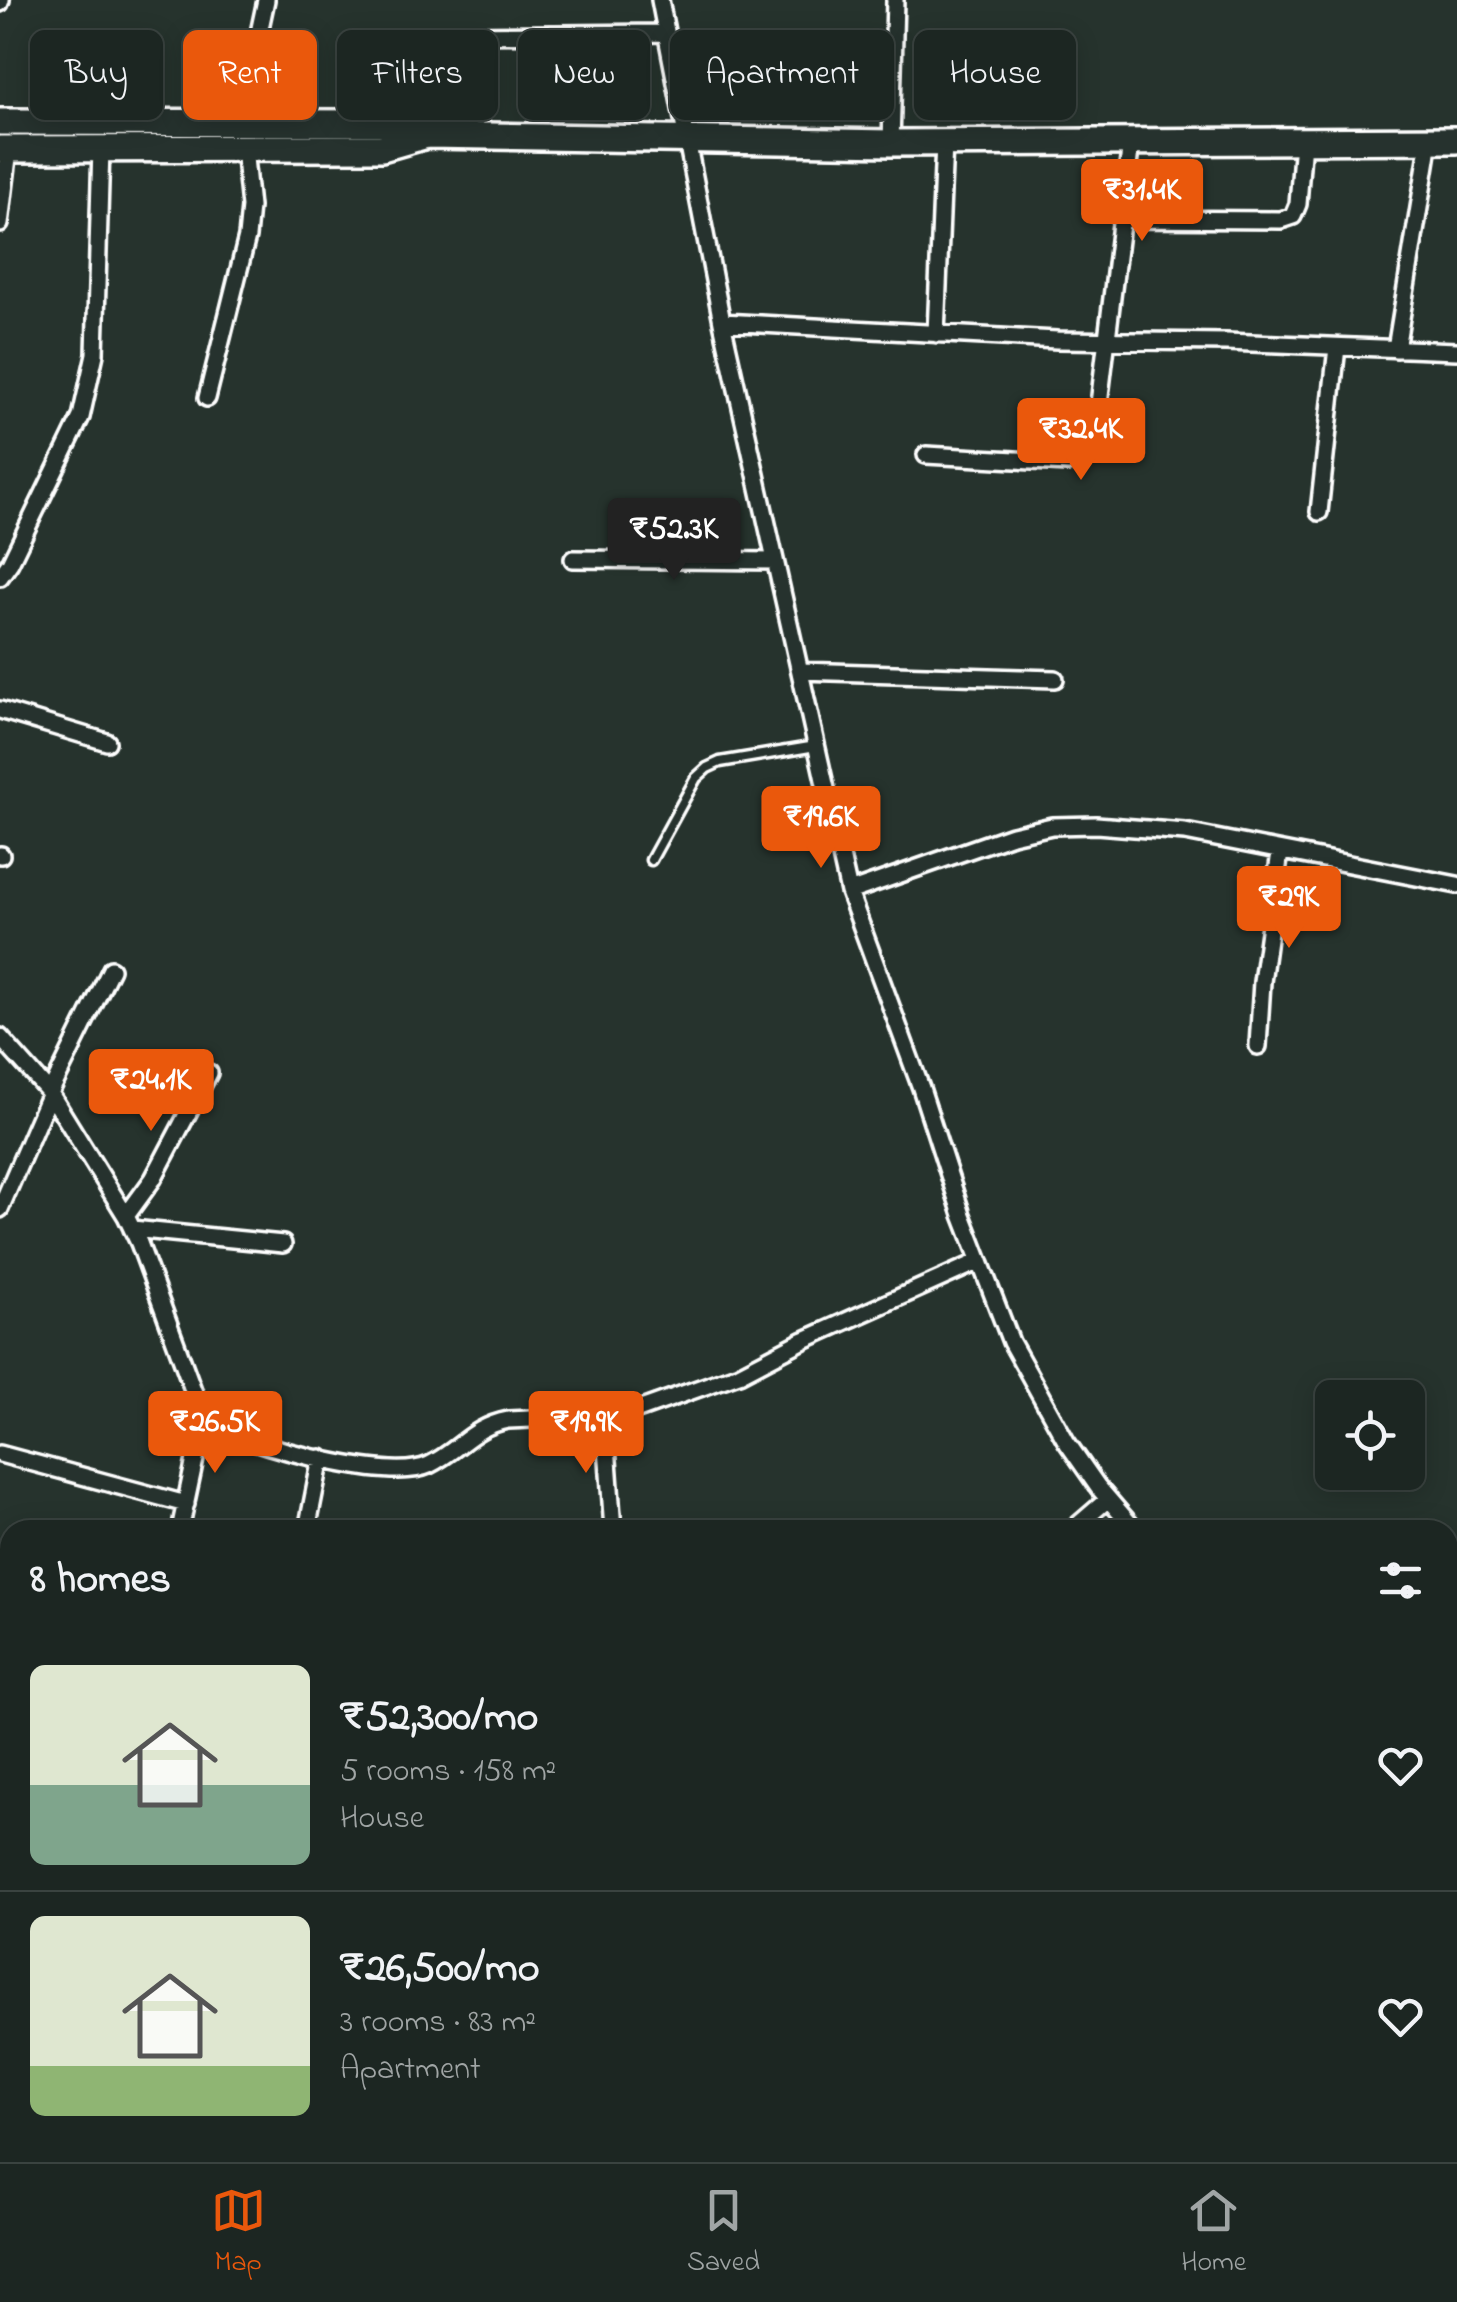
<!DOCTYPE html>
<meta charset="utf-8">
<style>
body{margin:0;font-family:"Indie Flower",sans-serif;background:#29322f;color:#f1f3f6;height:100vh;display:flex;flex-direction:column;font-size:38px;white-space:nowrap}
*{box-sizing:border-box;margin:0}
p{font-size:32px;color:#a0a5a5}
.icon{flex:none;width:55px;height:55px;fill:none;stroke:currentColor;stroke-width:2;stroke-linecap:round;stroke-linejoin:round}
.map{position:relative;flex:1;overflow:hidden}
.details{position:absolute;left:0px;top:1520px;width:1458px;height:642px;display:flex;flex-direction:column;background:#1c2622;border-radius:30px 30px 0 0;box-shadow:0 5px 25px #0003,0 0 0 2px #3a4340}
.details>*{flex:none}
.banner{position:absolute;left:30px;top:30px;width:1398px;height:90px;display:flex;gap:20px}
.buttons{position:absolute;left:1315px;top:1380px;display:grid;gap:20px}
.buttons a{display:grid;place-items:center;width:110px;height:110px;border-radius:15px;background:#1c2622;box-shadow:0 5px 25px #0003,0 0 0 2px #3a4340;font-size:50px}
.price{position:absolute;translate:-50% -85px;padding:0 22px;border-radius:10px;background:#ea580c;color:#fff;font-size:32px;line-height:65px;filter:drop-shadow(0 2px 5px #0008)}
.price::after{content:'';position:absolute;left:50%;top:60px;width:30px;height:22px;margin-left:-15px;background:inherit;clip-path:polygon(0 0,100% 0,50% 100%)}
.price.selected{background:#222;color:#fff}
ul{padding:0;list-style:none}
li{display:flex;align-items:center;gap:30px;height:250px;padding:0 30px}
li+li{border-top:2px solid #3a4340}
li span{display:grid;place-items:center;flex:none;width:280px;height:200px;border-radius:15px;color:#555}
li>.icon{margin-inline-start:auto}
span .icon{width:120px;height:120px;fill:#fffc;stroke-width:1}
li b{font-size:42px}
h2{display:flex;justify-content:space-between;align-items:center;height:120px;padding:0 30px;font-size:42px}
.pill{padding:0 35px;border-radius:15px;background:#1c2622;box-shadow:0 5px 25px #0003,0 0 0 2px #3a4340;font-size:35px;line-height:90px}
.pill.selected{background:#ea580c;color:#fff}
.tabs{display:flex;justify-content:space-around;align-items:center;height:140px;border-top:2px solid #3a4340;background:#1c2622;font-size:28px;color:#a0a5a5}
.tabs a{display:grid;justify-items:center;gap:5px}
.tabs .selected{color:#ea580c}
.map>svg:first-child{display:block}
.lines{fill:none;stroke-linecap:round;stroke-linejoin:round}
.service-casing{stroke:#fff;stroke-width:15}
.minor-casing{stroke:#fff;stroke-width:22}
.primary-casing{stroke:#fff;stroke-width:32}
.service{stroke:#26332d;stroke-width:8}
.minor{stroke:#26332d;stroke-width:15}
.primary{stroke:#26332d;stroke-width:25}
</style>
<div class="map">
<svg width="1457" height="2162" viewBox="0 0 1457 2162">
<rect width="100%" height="100%" fill="#26332d"/>
<filter id="ink" filterUnits="userSpaceOnUse"><feTurbulence type="fractalNoise" baseFrequency=".01" numOctaves="2"/><feDisplacementMap in="SourceGraphic" scale="20" xChannelSelector="R" yChannelSelector="G"/><feConvolveMatrix kernelMatrix="1 2 1 2 8 2 1 2 1" color-interpolation-filters="sRGB"/></filter>
<g filter="url(#ink)">
<g class="lines">
<defs>
<path id="service" d="M651,860L696,778L707,768L720,762L816,746"/>
<path id="minor" d="M660,0L722,322L849,892L921,1088L962,1215L1011,1342L1066,1441L1098,1487L1135,1530
M0,3L1,0
M458,35L666,33
M240,122L266,0
M891,143L895,0
M1122,219L1281,220L1293,216L1298,204L1303,141
M0,224L9,149
M722,322L1057,340L1226,342L1457,351
M936,334L944,143
M1396,349L1430,140
M207,398L247,237L250,207L244,148
M926,455L1068,463L1089,451L1095,437L1131,142
M1319,512L1337,347
M573,559L775,561
M0,577L10,563L81,417L95,354L101,148
M800,671L1055,679
M0,710L107,742
M0,855H1
M849,892L1012,835L1052,826L1096,825L1185,832L1457,885
M0,1037L50,1093L126,1216L139,1243L196,1398C208,1415 223,1429 242,1437C281,1451 392,1482 429,1465C460,1450 472,1427 508,1420L624,1415L739,1374L804,1340L980,1261
M1258,1046L1262,982L1280,852
M0,1209L50,1093L111,969
M126,1216L153,1179L209,1073
M132,1229L283,1244
M605,1418L613,1530
M0,1454L186,1504
M180,1530L205,1412
M307,1530L321,1458
M1072,1530L1108,1499
M0,1846L10,1850
M1448,1979L1457,1973
M1448,2087L1457,2097
M685,2152L706,2162
M1329,2162L1333,2152"/>
<path id="primary" d="M0,122L380,123L403,125L427,135L891,143L1457,140
M0,149L382,148L427,135"/>
</defs>
<use href="#service" class="service-casing"/>
<use href="#minor" class="minor-casing"/>
<use href="#primary" class="primary-casing"/>
<use href="#service" class="service"/>
<use href="#minor" class="minor"/>
<use href="#primary" class="primary"/>
</g>
</g>
</svg>
<div class="buttons">
<a><svg class="icon" aria-label="locate" viewBox="0 0 24 24"><circle cx="12" cy="12" r="6"/><path d="M12 2v4M12 18v4M2 12h4M18 12h4"/></svg></a>
</div>
<b class="price" style="left:1142px;top:244px">₹31.4K</b>
<b class="price" style="left:1081px;top:483px">₹32.4K</b>
<b class="price selected" style="left:674px;top:583px">₹52.3K</b>
<b class="price" style="left:821px;top:871px">₹19.6K</b>
<b class="price" style="left:1289px;top:951px">₹29K</b>
<b class="price" style="left:151px;top:1134px">₹24.1K</b>
<b class="price" style="left:215px;top:1476px">₹26.5K</b>
<b class="price" style="left:586px;top:1476px">₹19.9K</b>
<div class="banner">
<a class="pill">Buy</a>
<a class="pill selected">Rent</a>
<a class="pill">Filters</a>
<a class="pill">New</a>
<a class="pill">Apartment</a>
<a class="pill">House</a>
</div>
<section class="details">
<h2>8 homes<svg class="icon" aria-label="filters" viewBox="0 0 24 24"><path d="M4 7h16M4 17h16"/><circle cx="9" cy="7" r="2"/><circle cx="15" cy="17" r="2"/></svg></h2>
<ul>
<li><span style="background:linear-gradient(#dfe7d0 60%,#7fa58c 0)"><svg class="icon" aria-label="home" viewBox="0 0 24 24"><path d="M3 11l9-7 9 7M6 9v11h12V9"/></svg></span><div><b>₹52,300/mo</b><p>5 rooms · 158 m²</p><p>House</p></div><svg class="icon" aria-label="heart" viewBox="0 0 24 24"><path d="M12 20l-8-8c-3-5 5-10 8-4 3-6 11-1 8 4z"/></svg></li>
<li><span style="background:linear-gradient(#dfe7d0 75%,#8fb573 0)"><svg class="icon" aria-label="home" viewBox="0 0 24 24"><path d="M3 11l9-7 9 7M6 9v11h12V9"/></svg></span><div><b>₹26,500/mo</b><p>3 rooms · 83 m²</p><p>Apartment</p></div><svg class="icon" aria-label="heart" viewBox="0 0 24 24"><path d="M12 20l-8-8c-3-5 5-10 8-4 3-6 11-1 8 4z"/></svg></li>
</ul>
</section>
</div>
<nav class="tabs">
<a class="selected"><svg class="icon" aria-label="map" viewBox="0 0 24 24"><path d="M3 6l6-2 6 2 6-2v14l-6 2-6-2-6 2zM9 4v14M15 6v14"/></svg>Map</a>
<a><svg class="icon" aria-label="saved" viewBox="0 0 24 24"><path d="M7 4h10v16l-5-4-5 4z"/></svg>Saved</a>
<a><svg class="icon" aria-label="home" viewBox="0 0 24 24"><path d="M3 11l9-7 9 7M6 9v11h12V9"/></svg>Home</a>
</nav>
